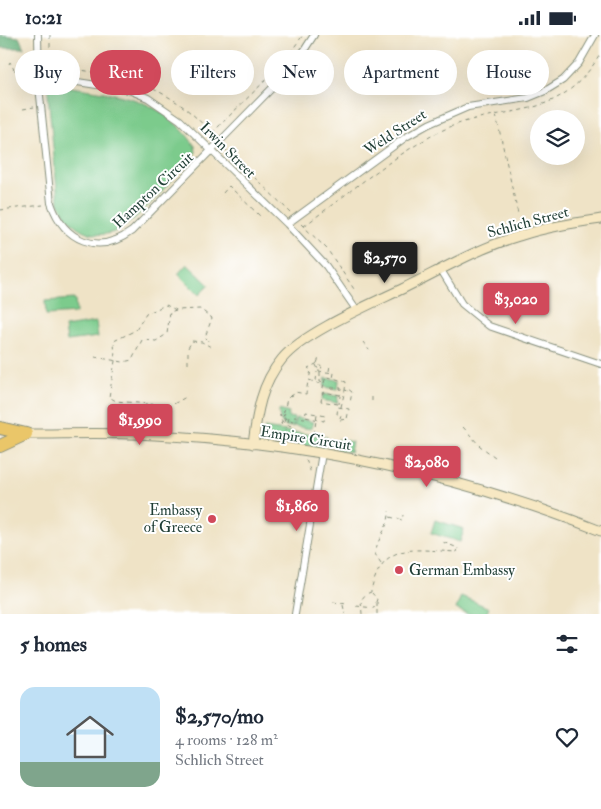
<!DOCTYPE html>
<meta charset="utf-8">
<style>
body{margin:0;font-family:"IM FELL Double Pica",serif;background:#f2f2f3;color:#1f2937;height:100vh;display:flex;flex-direction:column;font-size:19px;white-space:nowrap}
*{box-sizing:border-box;margin:0}
p{font-size:16px;color:#747a83}
.icon{flex:none;width:28px;height:28px;fill:none;stroke:currentColor;stroke-width:2;stroke-linecap:round;stroke-linejoin:round}
.map{position:relative;height:579px;overflow:hidden}
.panel{display:flex;flex-direction:column;background:#fff;flex:1}
.panel>*{flex:none}
.banner{position:absolute;left:15px;top:15px;width:571px;height:45px;display:flex;gap:10px}
.buttons{position:absolute;left:530px;top:75px;display:grid;gap:10px}
.buttons a{display:grid;place-items:center;width:55px;height:55px;border-radius:50%;background:#fff;box-shadow:0 5px 20px #0002;font-size:25px}
.price{position:absolute;translate:-50% -42px;padding:0 11px;border-radius:5px;background:#d1495b;color:#fff;font-size:16px;line-height:32px;filter:drop-shadow(0 1px 2px #0008)}
.price::after{content:'';position:absolute;left:50%;top:30px;width:15px;height:11px;margin-left:-8px;background:inherit;clip-path:polygon(0 0,100% 0,50% 100%)}
.price.active{background:#222;color:#fff}
ul{padding:0;list-style:none}
li{display:flex;align-items:center;gap:15px;height:125px;padding:0 20px}
li+li{border-top:1px solid #e0e1e3}
li span{display:grid;place-items:center;flex:none;width:140px;height:100px;border-radius:15px;color:#555}
li>.icon{margin-inline-start:auto}
span .icon{width:60px;height:60px;fill:#fffc;stroke-width:1}
li b{font-size:21px}
h2{display:flex;justify-content:space-between;align-items:center;height:60px;padding:0 20px;font-size:21px}
.chip{padding:0 18px;border-radius:22px;background:#fff;box-shadow:0 5px 20px #0002;font-size:18px;line-height:45px}
.chip.active{background:#d1495b;color:#fff}
.status{display:flex;justify-content:space-between;align-items:center;height:35px;padding:0 25px;background:#fff;direction:ltr}
.status svg{height:14px;fill:currentColor}
.map>svg:first-child{display:block}
.green{fill:#7bcb8c;stroke:#4d8460}
.forest{fill:#64af78;stroke:#427656}
.lines{fill:none;stroke-linecap:round;stroke-linejoin:round}
.street-casing{stroke:#87907d;stroke-width:8}
.secondary-casing{stroke:#87907d;stroke-width:11}
.highway-casing{stroke:#87907d;stroke-width:14}
.path{stroke:#87907d;stroke-width:1;stroke-dasharray:4 4;stroke-linecap:butt}
.street{stroke:#fff;stroke-width:6}
.secondary{stroke:#f7e8c3;stroke-width:9}
.highway{stroke:#eac669;stroke-width:12}
.poi-dot{fill:#d1495b;stroke:#fff;stroke-width:2}
.labels{text-anchor:middle;stroke-width:4;stroke-linejoin:round;paint-order:stroke}
.street-label{font-size:15px;fill:#1f3d34;stroke:#fff}
.poi-label{font-size:15px;fill:#1f3d34;stroke:#fff;text-anchor:end}
</style>
<div class="status"><b>10:21</b><svg viewBox="0 0 49 12"><path d="M0 12V9h3v3zM5 12V6h3v6zM10 12V3h3v9zM15 12V0h3v12zM26 1h20v11H26zM47 4h2v5h-2z"/></svg></div>
<div class="map">
<svg width="601" height="579" viewBox="0 0 601 579">
<rect width="100%" height="100%" fill="#fff"/>
<filter id="ink" filterUnits="userSpaceOnUse"><feTurbulence type="fractalNoise" baseFrequency=".02" numOctaves="2"/><feDisplacementMap in="SourceGraphic" scale="10" xChannelSelector="R" yChannelSelector="G"/><feConvolveMatrix kernelMatrix="1 2 1 2 8 2 1 2 1" color-interpolation-filters="sRGB"/></filter>
<filter id="wash" filterUnits="userSpaceOnUse"><feTurbulence type="fractalNoise" baseFrequency=".0096" numOctaves="4" result="noise"/><feDisplacementMap in="SourceGraphic" scale="20" xChannelSelector="R" yChannelSelector="G"/><feGaussianBlur stdDeviation="1.12" result="paint"/><feColorMatrix in="noise" values="0 0 0 0 0 0 0 0 0 0 0 0 0 0 0 0 0 1.4 0 .05"/><feComposite in="paint" operator="in"/></filter>
<g filter="url(#wash)">
<rect width="100%" height="100%" fill="#efe3c6"/>
<path class="green" d="M58,50C114,59 159,59 195,111L196,117L192,123C175,141 136,189 114,197C88,206 67,189 58,166L48,58L50,53Z
M187,229L209,250L199,260L178,239Z
M75,264L76,278L46,280L45,266Z
M96,287L98,302L67,306L65,292Z
M326,343L339,345L338,354L324,352Z
M323,359L338,361L337,368L322,365Z
M279,375L289,378L288,382L294,383L293,392L285,391C280,386 279,382 279,375Z
M296,383L313,387L311,394L294,391Z
M264,393L327,402L325,413C306,410 272,413 264,393Z
M338,404L352,407L350,417L336,414Z
M435,485L464,494L460,507L431,498Z
M461,561L489,573L486,579H468L456,574Z"/>
<path class="forest" d="M0,0L19,2L24,13H0Z"/>
</g>
<g filter="url(#ink)">
<g class="lines">
<defs>
<path id="street" d="M38,0L39,51L51,168C64,206 98,221 132,196L280,45L298,25L314,0
M39,41L129,55L148,63L180,85L287,189L326,231L357,276
M287,189L406,102L429,89L468,72L528,63L545,56L563,45L579,28L595,0
M441,235L462,269L489,291L601,329
M295,579L322,418"/>
<path id="secondary" d="M26,399C69,399 112,397 155,400C307,408 459,440 601,496
M253,409C257,378 261,349 282,324C303,298 371,269 402,254C441,235 478,213 519,201C546,192 574,188 601,184"/>
<path id="highway" d="M0,393L26,399
M0,411L26,399"/>
</defs>
<use href="#street" class="street-casing"/>
<use href="#secondary" class="secondary-casing"/>
<use href="#highway" class="highway-casing"/>
<path class="path" d="M50,0V30C117,41 168,45 214,102
M9,29L10,27L19,44
M23,74L34,72
M496,80L518,179
M212,98L282,29L303,0
M225,114L290,177
M223,158L229,151L261,182
M0,175L43,170
M301,189L327,214L356,257
M304,191C346,160 389,124 435,99C500,64 555,95 601,18
M176,275L166,270L161,272L146,279L136,295L114,306L115,326L109,362L116,366L170,371L186,362
M363,307L369,315
M95,322L123,327L132,325L142,305L156,306L167,299L170,277L176,275L200,274L212,283L205,302L208,305L206,309
M317,328L319,323
M188,329V313L192,306L202,307L211,312
M316,330L318,334L322,333L318,328L308,333L311,335L309,345L320,349V347
M318,336L334,338L333,343L346,347L345,355
M329,336L330,330
M320,337V347L324,348L322,357
M316,346L317,337
M324,348L326,342L332,343
M331,353H341L339,369
M291,360L287,364L283,380L286,384L293,386
M291,362L295,357L306,359L308,346
M372,366V358
M338,369L321,366L323,357L340,360
M341,372L345,355L348,356V354L352,357L350,368
M285,378L282,383L280,379C280,386 285,390 292,391
M294,382L305,383
M284,383L285,387
M289,383L288,387L292,388
M340,385L347,384L349,374L338,372L337,379L341,380L340,383
M282,386L281,389L286,392L285,395
M463,392L480,411L495,422L497,420
M314,399L317,379L325,381L324,386L305,382L306,377L317,379L318,378
M306,425L310,435V440
M390,482L402,485L403,480
M381,528L375,519C377,502 390,492 389,476
M333,567L347,569
M343,570L345,579
M356,571L374,573L377,564L372,558
M362,579L361,565L366,559L371,557C382,505 413,515 457,517L458,513L440,506
M377,579V566"/>
<use href="#street" class="street"/>
<use href="#secondary" class="secondary"/>
<use href="#highway" class="highway"/>
</g>
</g>
<g class="poi-dot">
<circle cx="212" cy="484" r="5"/>
<circle cx="399" cy="535" r="5"/>
</g>
<g class="labels">
<g class="street-label">
<text transform="translate(395 97) rotate(-33)" y="5">Weld Street</text>
<text transform="translate(228 115) rotate(45)" y="5">Irwin Street</text>
<text transform="translate(153 155) rotate(-43)" y="5">Hampton Circuit</text>
<text transform="translate(528 187) rotate(-15)" y="5">Schlich Street</text>
<text transform="translate(306 403) rotate(9)" y="5">Empire Circuit</text>
</g>
<g class="poi-label">
<text x="202" y="480">Embassy<tspan x="202" dy="17">of Greece</tspan></text>
<text x="409" y="540" text-anchor="start">German Embassy</text>
</g>
</g>
</svg>
<div class="buttons">
<a><svg class="icon" aria-label="layers" viewBox="0 0 24 24"><path d="M12 4l9 5-9 5-9-5zM3 14l9 5 9-5"/></svg></a>
</div>
<b class="price active" style="left:385px;top:249px">$2,570</b>
<b class="price" style="left:516px;top:290px">$3,020</b>
<b class="price" style="left:140px;top:411px">$1,990</b>
<b class="price" style="left:427px;top:453px">$2,080</b>
<b class="price" style="left:297px;top:497px">$1,860</b>
<div class="banner">
<a class="chip">Buy</a>
<a class="chip active">Rent</a>
<a class="chip">Filters</a>
<a class="chip">New</a>
<a class="chip">Apartment</a>
<a class="chip">House</a>
</div>
</div>
<section class="panel">
<h2>5 homes<svg class="icon" aria-label="filters" viewBox="0 0 24 24"><path d="M4 7h16M4 17h16"/><circle cx="9" cy="7" r="2"/><circle cx="15" cy="17" r="2"/></svg></h2>
<ul>
<li><span style="background:linear-gradient(#bfe0f5 75%,#7fa58c 0)"><svg class="icon" aria-label="home" viewBox="0 0 24 24"><path d="M3 11l9-7 9 7M6 9v11h12V9"/></svg></span><div><b>$2,570/mo</b><p>4 rooms · 128 m²</p><p>Schlich Street</p></div><svg class="icon" aria-label="heart" viewBox="0 0 24 24"><path d="M12 20l-8-8c-3-5 5-10 8-4 3-6 11-1 8 4z"/></svg></li>
</ul>
</section>
